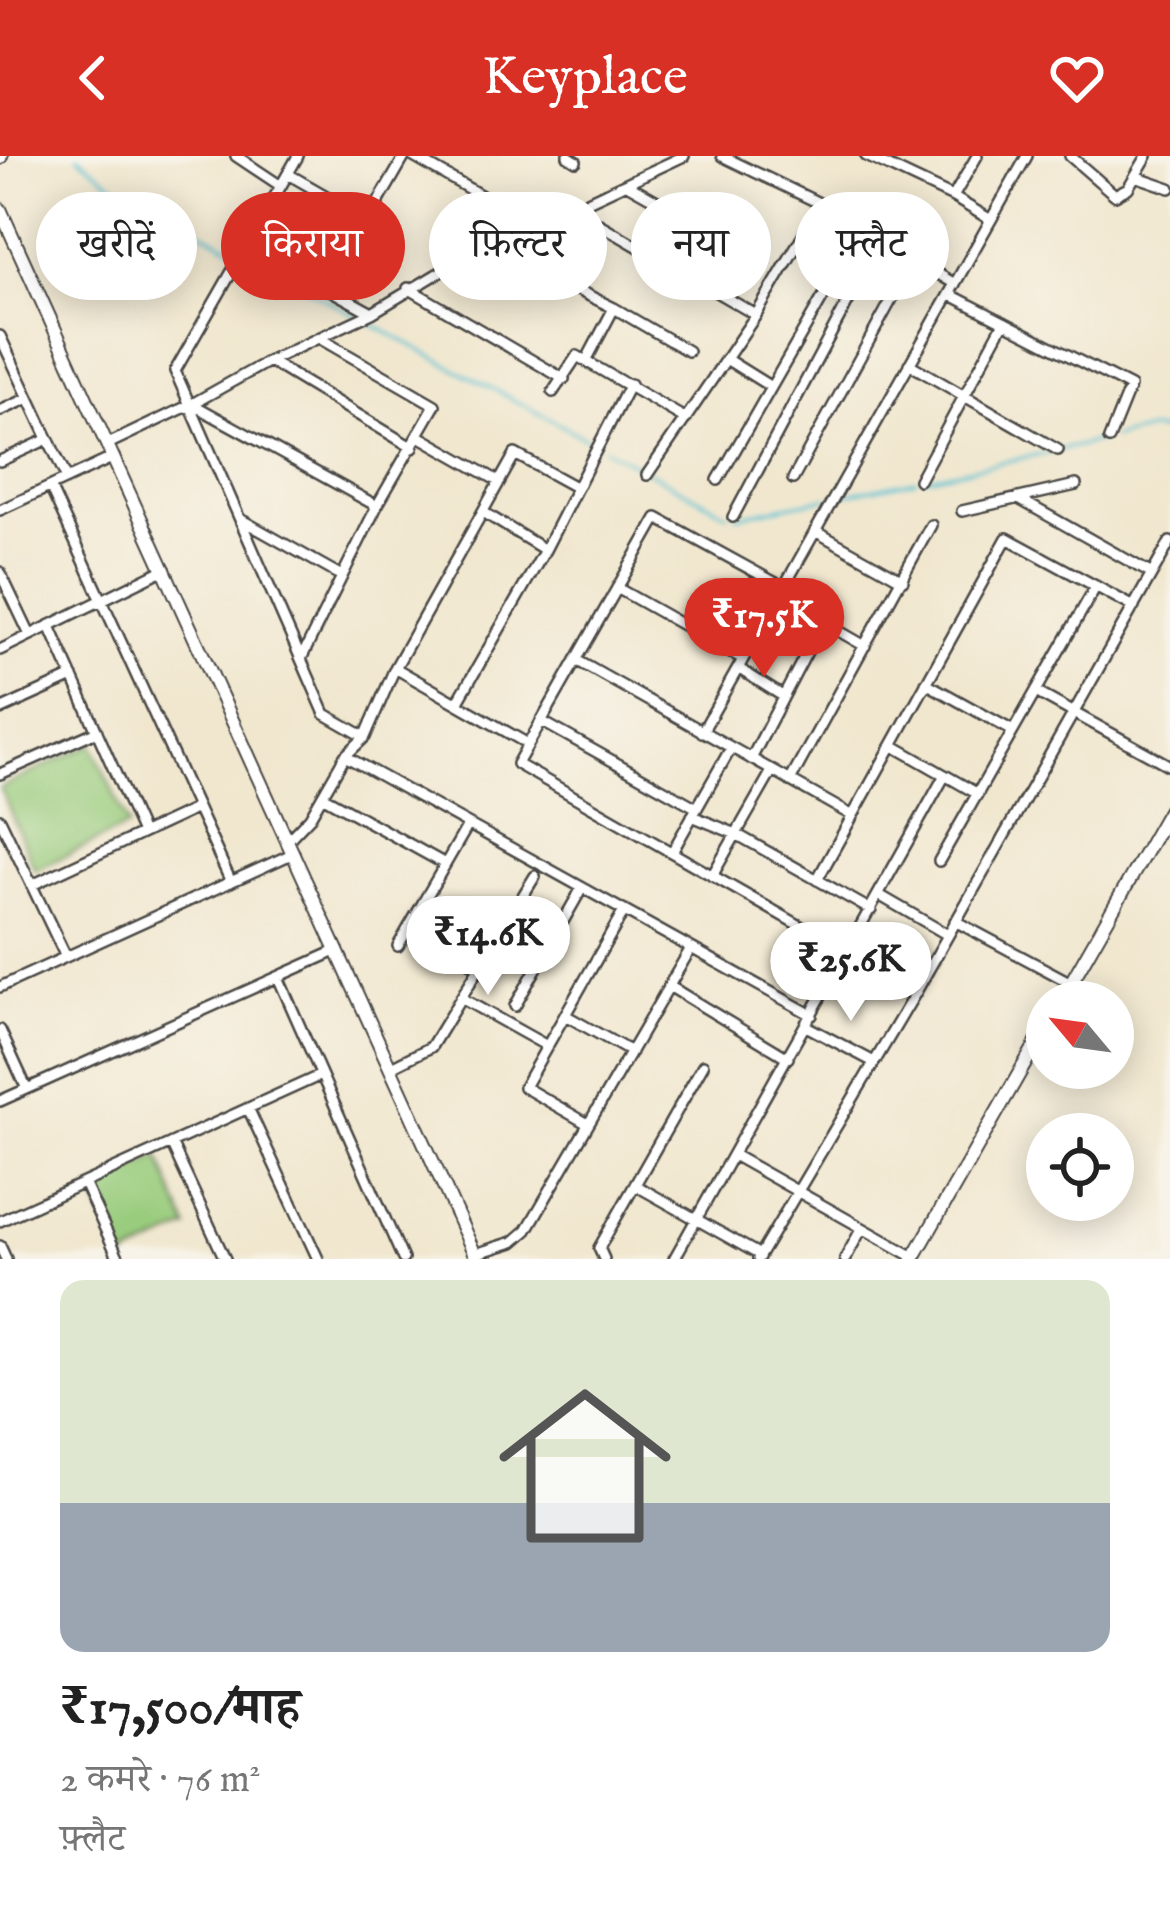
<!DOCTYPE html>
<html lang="hi">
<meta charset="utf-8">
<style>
body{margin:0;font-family:"IM FELL English","Noto Serif Devanagari",serif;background:#f6f6f6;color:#222;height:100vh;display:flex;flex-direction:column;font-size:45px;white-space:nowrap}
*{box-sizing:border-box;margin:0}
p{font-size:39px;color:#767676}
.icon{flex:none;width:66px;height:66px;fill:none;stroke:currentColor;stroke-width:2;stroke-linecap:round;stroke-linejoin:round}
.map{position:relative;height:1103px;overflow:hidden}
.panel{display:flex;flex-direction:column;background:#fff;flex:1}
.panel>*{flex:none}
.top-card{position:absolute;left:36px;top:36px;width:1098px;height:108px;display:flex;gap:24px}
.needle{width:78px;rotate:299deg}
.fabs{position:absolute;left:1026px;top:825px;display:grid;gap:24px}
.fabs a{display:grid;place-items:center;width:108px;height:108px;border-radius:50%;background:#fff;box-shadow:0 6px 30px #0003;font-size:60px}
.price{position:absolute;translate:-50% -102px;padding:0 27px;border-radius:42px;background:#fff;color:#222;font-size:39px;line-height:78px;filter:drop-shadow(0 3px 6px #0008)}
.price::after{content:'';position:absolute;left:50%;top:72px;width:36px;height:27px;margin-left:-18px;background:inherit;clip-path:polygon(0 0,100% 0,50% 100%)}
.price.selected{background:#d93025;color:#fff}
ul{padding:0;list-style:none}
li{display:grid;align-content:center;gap:24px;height:636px;padding:0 60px}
li span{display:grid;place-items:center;height:372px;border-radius:24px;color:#555}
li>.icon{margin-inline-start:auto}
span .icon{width:216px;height:216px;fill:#fffc;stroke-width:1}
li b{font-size:51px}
.tag{padding:0 42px;border-radius:54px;background:#fff;box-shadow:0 6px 30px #0003;font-size:42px;line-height:108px}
.tag.selected{background:#d93025;color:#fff}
header{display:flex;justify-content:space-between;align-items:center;height:156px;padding:0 60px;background:#d93025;color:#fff;font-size:54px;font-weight:600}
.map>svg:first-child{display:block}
.green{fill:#99cc7d;stroke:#627c54;stroke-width:3}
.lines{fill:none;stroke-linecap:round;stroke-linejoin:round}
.stream{stroke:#5ac3d5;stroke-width:3}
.minor-casing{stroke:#494744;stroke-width:14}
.tertiary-casing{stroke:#494744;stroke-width:16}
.minor{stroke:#fff;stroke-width:9}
.tertiary{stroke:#fff;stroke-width:12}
</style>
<header><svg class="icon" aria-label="back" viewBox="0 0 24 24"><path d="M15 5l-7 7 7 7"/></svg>Keyplace<svg class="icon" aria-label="heart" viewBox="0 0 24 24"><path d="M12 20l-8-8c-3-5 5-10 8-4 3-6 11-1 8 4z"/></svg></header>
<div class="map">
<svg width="1170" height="1103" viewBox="0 0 1170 1103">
<rect width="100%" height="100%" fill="#f7f3e8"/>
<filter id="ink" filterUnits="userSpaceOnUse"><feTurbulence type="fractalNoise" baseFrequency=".00833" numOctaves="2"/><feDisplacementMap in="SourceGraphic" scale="24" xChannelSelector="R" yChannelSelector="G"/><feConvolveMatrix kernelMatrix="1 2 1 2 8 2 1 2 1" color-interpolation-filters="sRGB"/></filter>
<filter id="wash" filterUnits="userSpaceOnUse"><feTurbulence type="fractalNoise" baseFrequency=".004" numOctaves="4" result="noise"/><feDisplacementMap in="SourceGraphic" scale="48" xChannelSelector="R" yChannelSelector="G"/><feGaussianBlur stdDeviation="2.7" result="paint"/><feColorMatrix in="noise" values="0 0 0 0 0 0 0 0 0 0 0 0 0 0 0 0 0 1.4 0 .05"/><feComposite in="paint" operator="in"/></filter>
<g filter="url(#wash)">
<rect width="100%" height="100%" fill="#f1e7cf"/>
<path class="green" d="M92,588L128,670L35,714L0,632Z
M159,1001L188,1072L124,1103L91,1034Z"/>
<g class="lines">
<path class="stream" d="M78,0L109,25L357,160
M366,165L596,288
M1113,282L1150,274L1170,276
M604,292L728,358
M1060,294L1103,284
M925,322L1051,296
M837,340L916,324
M737,360L827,342"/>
</g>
</g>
<g filter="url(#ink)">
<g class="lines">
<defs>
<path id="minor" d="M236,0L281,30
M298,0L175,215L325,558L365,581
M412,0L534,70
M568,0L576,5
M722,0L821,48L955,128
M866,0L953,41L991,64
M1070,0L1115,39L1128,32L1147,0
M288,18L368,64
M1135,20L1170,32
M627,28L675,55
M953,41L977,0
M575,54L756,159
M248,89L372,157
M490,91L614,152L688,195
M649,98L675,55L732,92
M408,132L564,223
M328,134L405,0
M949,138L1130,231L1109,283
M0,180L67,323
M726,203L771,231
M269,205L413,292
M586,205L614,152
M909,208L1058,294
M553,236L577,200L686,263
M192,248L377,350
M0,255L29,242
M419,280L500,326
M108,288L192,248L269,205L372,157L457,106L684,0
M0,305L48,283
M647,319L756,159L821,48
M793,323L914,103
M718,324L862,73
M919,324L1004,166
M50,331L231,726
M1017,342L1152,418
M0,354L114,301
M962,355L1076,329
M733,361L881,84
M240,363L340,419
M815,375L903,424
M545,394L630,228
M0,416L30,479
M783,431L657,362L517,608L916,836
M617,432L743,503
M778,440L865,490
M50,470L142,677
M0,494L165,413
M301,503L377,350L435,249L319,182
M576,504L853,660
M395,512L528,588
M738,512L781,539
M926,527L1013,575
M1036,536L1170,610
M457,547L545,394L483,356
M0,554L73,521
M541,565L697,652
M702,576L1027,0
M892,589L978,638
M345,600L812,859
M751,603L822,467
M0,618L97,575
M790,625L931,369
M322,640L445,708
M692,660L736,678L871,754
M0,663L66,801
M288,684L310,661L345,600L365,581L395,512L515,298L577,332
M672,696L731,592
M939,705L1096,430
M712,720L772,615
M817,724L1007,382L1134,451
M32,729L197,652
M879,739L948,779
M955,765L1071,827
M409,771L480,812
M398,790L468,669
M278,821L403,1103
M669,830L788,902
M0,831L294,697
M461,842L547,890
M515,850L582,732
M565,859L631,896
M806,870L874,906
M0,874L27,933
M391,911L431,891L535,720
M0,945L338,794
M248,952L318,1103
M588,968L524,931L624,755
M171,987L225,1103
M733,999L914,1101
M84,1027L119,1103
M635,1029L760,1099L758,1103
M0,1065L321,919
M0,1090L6,1103
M475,1098L513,1086L527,1074L691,792
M760,1099L916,836L1170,386
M604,1103L599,1092L703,909
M674,1103L945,619
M845,1103L862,1072"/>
<path id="tertiary" d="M0,2L1,0
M0,53L477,1103
M1060,846L1170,653
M913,1103L1047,869"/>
</defs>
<use href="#minor" class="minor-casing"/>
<use href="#tertiary" class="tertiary-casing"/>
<use href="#minor" class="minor"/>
<use href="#tertiary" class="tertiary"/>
</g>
</g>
</svg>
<div class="fabs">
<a><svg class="needle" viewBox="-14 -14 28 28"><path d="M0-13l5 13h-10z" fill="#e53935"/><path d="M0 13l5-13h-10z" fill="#767676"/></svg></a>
<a><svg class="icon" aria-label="locate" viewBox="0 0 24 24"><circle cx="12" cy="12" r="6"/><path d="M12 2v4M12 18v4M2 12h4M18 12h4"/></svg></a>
</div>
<b class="price selected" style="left:764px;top:524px">₹17.5K</b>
<b class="price" style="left:488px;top:842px">₹14.6K</b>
<b class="price" style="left:851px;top:868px">₹25.6K</b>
<div class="top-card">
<a class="tag">खरीदें</a>
<a class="tag selected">किराया</a>
<a class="tag">फ़िल्टर</a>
<a class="tag">नया</a>
<a class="tag">फ़्लैट</a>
</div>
</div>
<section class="panel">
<ul>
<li><span style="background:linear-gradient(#dfe7d0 60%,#9aa5b1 0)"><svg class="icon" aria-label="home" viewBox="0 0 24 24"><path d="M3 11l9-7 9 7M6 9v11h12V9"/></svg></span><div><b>₹17,500/माह</b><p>2 कमरे · 76 m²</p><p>फ़्लैट</p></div></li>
</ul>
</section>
